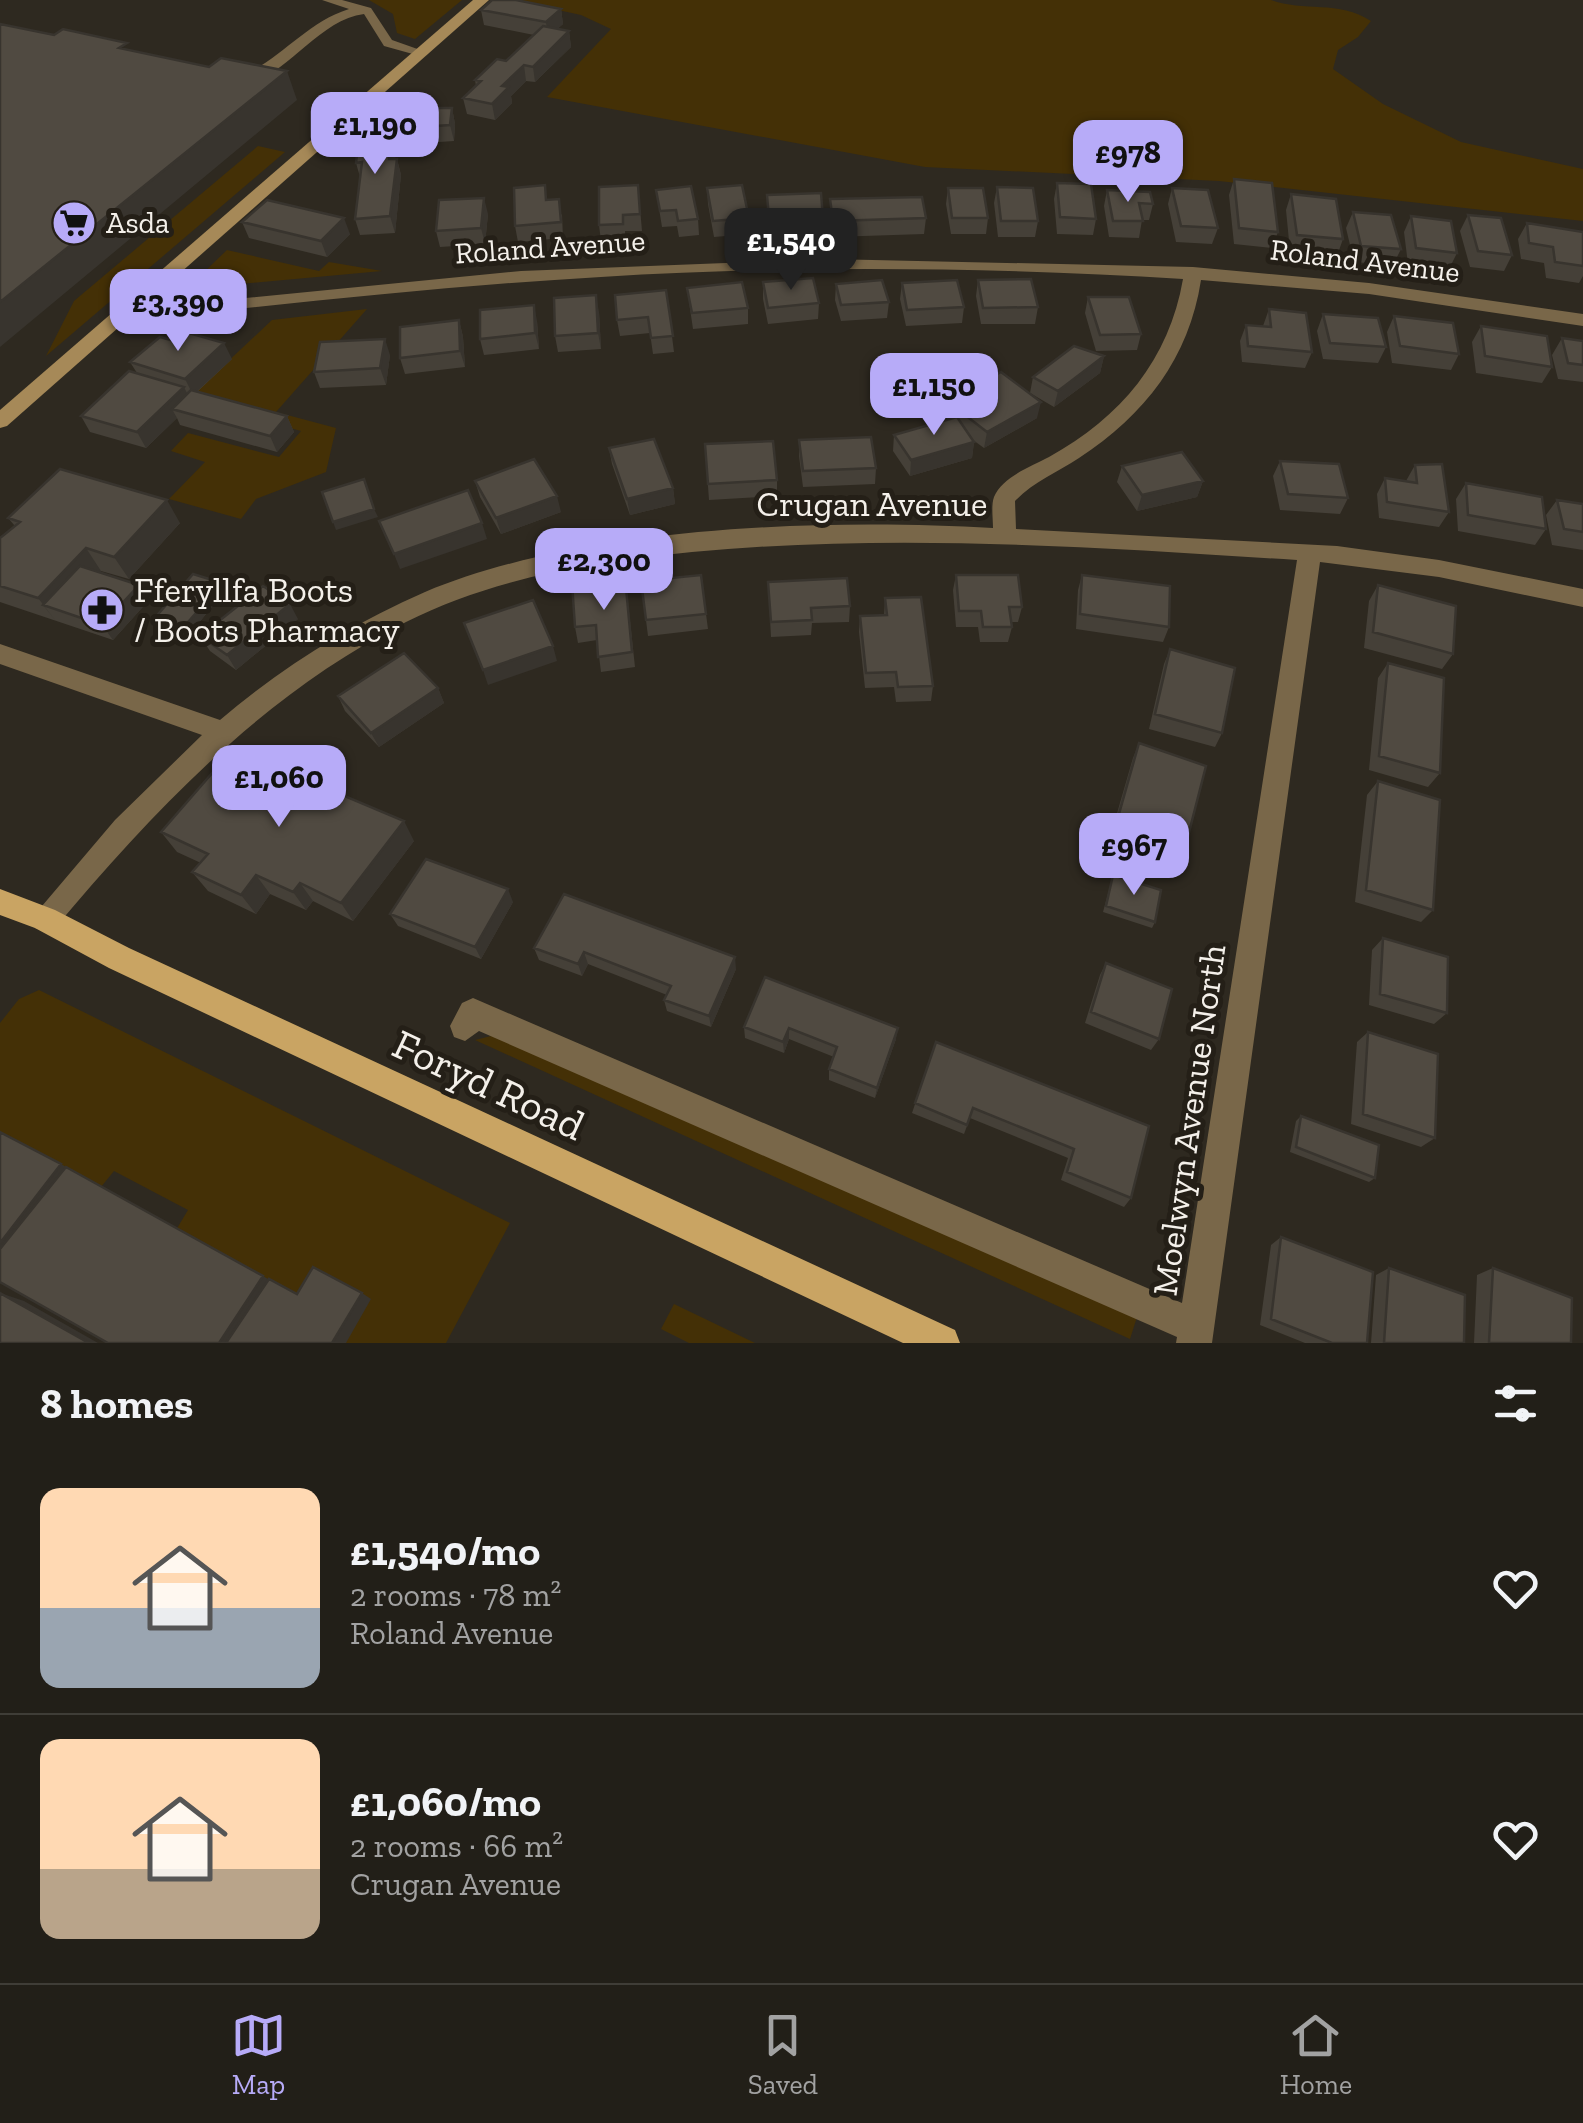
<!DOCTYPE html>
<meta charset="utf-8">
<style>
body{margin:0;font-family:"Zilla Slab",serif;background:#2a2721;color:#f1f3f6;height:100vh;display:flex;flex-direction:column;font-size:38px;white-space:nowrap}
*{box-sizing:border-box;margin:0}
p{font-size:32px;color:#a2a2a2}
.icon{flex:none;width:55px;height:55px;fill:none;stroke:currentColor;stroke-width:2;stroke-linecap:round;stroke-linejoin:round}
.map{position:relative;height:1343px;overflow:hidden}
.details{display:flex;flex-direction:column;background:#221f18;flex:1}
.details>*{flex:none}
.price{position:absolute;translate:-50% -85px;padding:0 22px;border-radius:20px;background:#b7abf8;color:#111;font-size:32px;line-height:65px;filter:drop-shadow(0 2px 5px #0008)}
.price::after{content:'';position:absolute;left:50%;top:60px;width:30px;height:22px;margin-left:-15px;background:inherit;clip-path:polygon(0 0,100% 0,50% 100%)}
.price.active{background:#222;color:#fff}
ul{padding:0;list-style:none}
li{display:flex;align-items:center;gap:30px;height:250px;padding:0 40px}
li+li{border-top:2px solid #3f3d37}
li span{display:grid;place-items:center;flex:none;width:280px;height:200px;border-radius:20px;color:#555}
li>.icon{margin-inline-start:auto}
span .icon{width:120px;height:120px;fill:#fffc;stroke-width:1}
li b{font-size:42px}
h2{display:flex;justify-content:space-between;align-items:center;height:120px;padding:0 40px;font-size:42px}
.tabs{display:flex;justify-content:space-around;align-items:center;height:140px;border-top:2px solid #3f3d37;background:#221f18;font-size:28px;color:#a2a2a2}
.tabs a{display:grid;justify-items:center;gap:5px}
.tabs .active{color:#b7abf8}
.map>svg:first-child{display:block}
.green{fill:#443006}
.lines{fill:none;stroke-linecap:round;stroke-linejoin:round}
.lane{fill:#796749;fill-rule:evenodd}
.street{fill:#796749;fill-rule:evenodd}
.secondary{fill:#a68958;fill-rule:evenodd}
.primary{fill:#c9a463;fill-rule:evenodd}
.wall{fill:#454038}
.shaded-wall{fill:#38342e}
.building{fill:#504a41;stroke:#38342e;stroke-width:2.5}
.labels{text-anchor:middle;stroke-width:10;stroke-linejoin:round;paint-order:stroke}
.far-poi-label{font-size:30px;fill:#f4f0ea;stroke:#241f17;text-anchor:start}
.far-street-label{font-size:30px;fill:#f4f0ea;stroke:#241f17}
.street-label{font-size:35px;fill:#f4f0ea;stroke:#241f17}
.poi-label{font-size:35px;fill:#f4f0ea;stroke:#241f17;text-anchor:start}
.near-street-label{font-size:42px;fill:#f4f0ea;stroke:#241f17}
</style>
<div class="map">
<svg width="1583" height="1343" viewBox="0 0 1583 1343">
<rect width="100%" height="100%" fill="#2e2920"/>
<path class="green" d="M369,0H462L415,39L397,33L393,14Z
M512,0H1271C1303,12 1339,0 1371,21L1358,37L1338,50L1333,69L1383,104L1461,142L1583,169V221L1219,181L925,167L547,97L611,29L581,15Z
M258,146L285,152L46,356L74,301Z
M227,250L319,271L329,262L382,271L229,285L217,274H202Z
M367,309L276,412L336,428L326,472L256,499L241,519L169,499L205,462L171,451L188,433L279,457L301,431L188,399L272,320Z
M39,990L510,1223L446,1343H346L308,1301L176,1230L188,1210L114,1171L101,1187L0,1132V1023L19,999Z
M495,1035L1137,1317L1130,1339L475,1040Z
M674,1304L755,1343H689L661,1329Z"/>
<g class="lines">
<path class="lane" d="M322,0H342L371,8L392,40L426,52L420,56L384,46L364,14C316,20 283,83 242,82V76C281,59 307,22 349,9Z"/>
<path class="street" d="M828,259L1193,267L1369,283L1583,314V326L1369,294L1201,280C1189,358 1145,415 1079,458C1058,472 1033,482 1015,501L1016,529L1337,546L1439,560L1583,589V607L1439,577L1320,562L1212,1343H1176L1177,1337L479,1031L465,1041L454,1037L450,1026L462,1003L473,998L1182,1303L1297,560C1095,547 894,533 692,552C594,562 495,577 406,622C264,694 157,807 55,928L45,932L35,928L31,919L115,820L202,735L0,664V644L220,720C281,668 351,624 425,592C582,526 824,518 993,528C993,519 991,505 994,497C1002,477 1032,466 1049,457C1121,417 1169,360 1183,279C990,267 794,265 601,277C441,286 280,305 120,321L110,315L113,311L521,271Z"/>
<path class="secondary" d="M473,0H489L7,426L0,428V410Z"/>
<path class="primary" d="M0,889L55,910L129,948L955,1330L960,1343H903L109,968L35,928L0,915Z"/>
</g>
<path class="wall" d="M561,9L563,24L557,29L569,31L571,47L535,82L526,81L511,96L512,103L495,120L467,114L463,98L476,86L475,80L506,61L534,35L484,25L481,10Z
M452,108L455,124L454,141L410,144L409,138L393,139L396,151L395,159H397L401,175L395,233L360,235L355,219L360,177L356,163L370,136L367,125Z
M1234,179L1278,232L1272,248L1234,244L1229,195Z
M1057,183L1096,219L1093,235L1057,234L1054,199Z
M638,185L642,231H625V240L601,241L599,225Z
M997,187L1038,221L1035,237H998L994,203Z
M707,188L749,218L750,234L714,237L708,204Z
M948,188L988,218L986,234H951L946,204Z
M1172,188L1218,228L1212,244L1176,242L1168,204Z
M656,190L698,219L699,235L679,237L677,226L662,227Z
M1107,190L1153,204L1149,220H1142L1139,238L1109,237L1104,206Z
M1291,194L1343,239L1337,256L1290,251L1286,210Z
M767,195L823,218V234L769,235Z
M830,199L926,218L924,234L833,237L830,216Z
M548,200L562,215L563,238L518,242L515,226Z
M1353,212L1401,249L1393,265L1354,262L1346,228Z
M488,214L485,244L440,247L436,231Z
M1468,215L1512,255L1504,271L1470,267L1460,231Z
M1411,216L1457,253L1449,269L1408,264L1404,232Z
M242,222L350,234L327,257L249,238Z
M1527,223L1583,232V276L1579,283L1546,278L1544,263L1521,259L1518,239Z
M978,280L1038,307L1035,324H981L976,296Z
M763,282L819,303L818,319L768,324L763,299Z
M902,283L964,307L962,323L906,326L900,299Z
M836,284L889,302L887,318L841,321L835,300Z
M687,288L748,308V324L693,329Z
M666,290L674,352L653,354L650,333L620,336L617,320Z
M1088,297L1141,334L1137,350L1096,351L1085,313Z
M1269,309L1312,352L1305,368L1242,362L1240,341L1246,325L1263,326Z
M599,312L601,349L558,352L555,336Z
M1323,314L1386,347L1378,363L1323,359L1317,331Z
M1394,316L1459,354L1451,370L1392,363L1387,332Z
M459,320L463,337L465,367L405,374L400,358Z
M537,321L539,349L484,355L480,339Z
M1481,326L1552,367L1542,383L1476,373L1472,342Z
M1562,338L1583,341V382L1558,379L1552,355Z
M390,355L386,385L320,388L314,372Z
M1104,356L1100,373L1054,407L1030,393L1033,377Z
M232,359L197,392L287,416L294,432L277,452L180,425L177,418L146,448L90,432L81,416L137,373L130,362Z
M947,401L1037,418L984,448L973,440L974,442L972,458L910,476L893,451L894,435L948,420L945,417Z
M799,440L876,468L875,484L803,487L799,456Z
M705,444L777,480V496L709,500Z
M609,448L673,488L675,504L630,515L612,464Z
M1280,461L1348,498L1340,514L1280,510L1273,476Z
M1415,465L1449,512L1439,527L1379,518L1377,494L1385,478L1406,481Z
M1122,466L1203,481L1197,497L1137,511L1117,482Z
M475,481L561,512L501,534L480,497Z
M1466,483L1546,529L1535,545L1458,531L1456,499Z
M1557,500L1583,504V550L1552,545L1546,515Z
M8,518L180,523L129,579L101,571L99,573L149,600L113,640L0,602V538L15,526Z
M956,575L1022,607L1018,622H1011L1012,627L1008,642H980L978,627H956L953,590Z
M1082,575L1169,627L1163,642L1076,629L1078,590Z
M641,581L706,614L708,629L648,636Z
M768,582L850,606L849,622L812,623L811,635L771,637Z
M1378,585L1453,654L1442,669L1364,648L1369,601Z
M226,590L187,637L158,628L153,620Z
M627,593L635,667L601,672L597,640L578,643L575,627Z
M885,598L933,686L931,701L896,702L894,687L865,688L859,632L860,616H884Z
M298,619L236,670L210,651L200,636Z
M1170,649L1222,733L1215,747L1149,729L1164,664Z
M1388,663L1440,773L1428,787L1369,770L1378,678Z
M438,688L444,703L379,747L345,711L338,696Z
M1139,743L1186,844L1179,858L1111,834L1133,758Z
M1378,781L1433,910L1421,922L1355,902L1367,795Z
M161,832L414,841L353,921L313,901L306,910L270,894L256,914L208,891L192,872L201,863L177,852Z
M1113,875L1155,922L1152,928L1103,912Z
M513,902L481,959L398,926L390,914Z
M1383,938L1447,1013L1434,1024L1369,1005L1372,950Z
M534,948L736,969L711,1027L667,1011L664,1000L667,995L588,964L582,976L539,960Z
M1106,963L1159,1039L1151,1050L1085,1023L1100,975Z
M765,977L896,1039L875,1098L829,1080V1069L834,1057L789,1039L784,1053L745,1038L744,1027Z
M1368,1032L1435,1138L1421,1147L1351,1124L1357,1042Z
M936,1042L1149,1126L1131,1198L1124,1207L1061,1180L1068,1158L970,1118L964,1134L912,1113Z
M1301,1116L1375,1178L1369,1182L1290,1152L1296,1121Z
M1281,1237L1367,1343H1305L1260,1325L1271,1245Z
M1389,1268L1464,1343H1371L1376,1275Z
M1493,1268L1571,1343H1474L1477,1275Z"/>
<path class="shaded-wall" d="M561,9L563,24L548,38L546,22Z
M569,31L571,47L535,82L533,67Z
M524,65L526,81L511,96L512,103L495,120L492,104L502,86Z
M287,71L297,100L0,347V302Z
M452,108L455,124L454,141L450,125Z
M391,135L396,151L393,175L389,159Z
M397,159L401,175L395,233L390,216Z
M484,198L488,214L485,244L481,228Z
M344,218L350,234L327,257L321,241Z
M596,295L599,312L601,349L598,333Z
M534,305L537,321L539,349L535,333Z
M459,320L463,337L465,367L460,351Z
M385,339L390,355L386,385L380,368Z
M224,343L232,359L193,395L185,379Z
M1104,356L1100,373L1054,407L1058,391Z
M184,387L192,403L172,409L177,418L146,448L137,432Z
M1041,402L1037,418L984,448L987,432Z
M287,416L294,432L277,452L270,436Z
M974,442L972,458L910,476L911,460Z
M1203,481L1197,497L1137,511L1142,495Z
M673,488L675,504L630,515L627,499Z
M557,496L561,512L501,534L496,518Z
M167,500L180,523L129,579L114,557Z
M374,509L378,517L336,530L333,522Z
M482,523L487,539L400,569L394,554Z
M86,548L101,571L63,611L43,605L55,620L38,598Z
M222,583L226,590L187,637L182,629Z
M139,585L149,600L113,640L102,625Z
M290,604L298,619L236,670L227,655Z
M553,646L557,661L488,685L483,670Z
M438,688L444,703L379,747L371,733Z
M404,821L414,841L353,921L341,903Z
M256,875L270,894L256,914L241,895Z
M300,883L313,901L306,910L293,892Z
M508,889L513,902L481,959L475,947Z
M584,952L588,964L582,976L578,964Z
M735,957L736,969L711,1027L709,1016Z
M789,1028V1039L784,1053L783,1042Z
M898,1028L896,1039L875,1098L877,1088Z
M61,1164L76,1173L0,1271V1243Z
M263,1276L280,1286L243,1343H219Z
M0,1293L24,1301L98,1343H89Z
M362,1293L371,1299L346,1343H332Z"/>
<path class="building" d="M492,0H516L561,9L546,22L481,10Z
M0,24L54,35L63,29L127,43L119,48L209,67L221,58L287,71L0,302Z
M543,26L569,31L533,67L524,65L502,86L509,87L492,104L463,98L481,81L475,80L497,59L506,61Z
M369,108H452L450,125L406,128L407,122L367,125Z
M391,135L389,159H397L390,216L355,219L362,162L356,163L359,137Z
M1234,179L1272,183L1278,232L1239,228Z
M1057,183L1091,184L1096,219L1060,217Z
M545,185L546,200L559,199L561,222L515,226L514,188Z
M638,185L640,214L623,215V224L599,225V187Z
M742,185L749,218L713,221L707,188Z
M691,186L698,219L678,221L676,210L660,211L656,190Z
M997,187L1033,188L1038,221H1001Z
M948,188H983L988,218H952Z
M1172,188L1208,190L1218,228L1181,226Z
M1107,190L1150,192L1153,204L1139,203L1143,221H1113Z
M821,193L823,218L769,219L767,195Z
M1291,194L1336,199L1343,239L1297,235Z
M922,197L926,218L833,221L830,199Z
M484,198L481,228L436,231L439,200Z
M267,200L344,218L321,241L242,222Z
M1353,212L1391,215L1401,249L1361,246Z
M1468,215L1501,218L1512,255L1478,251Z
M1411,216L1451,221L1457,253L1416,248Z
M1527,223L1583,232V266L1555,262L1553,247L1529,243Z
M813,278L819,303L768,308L763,282Z
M1031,279L1038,307L983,308L978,280Z
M882,280L889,302L841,305L836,284Z
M957,280L964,307L907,310L902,283Z
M742,282L748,308L692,313L687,288Z
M666,290L673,336L651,338L648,317L617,320L615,295Z
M596,295L598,333L555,336L554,298Z
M1088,297H1129L1141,334L1100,335Z
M534,305L535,333L480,339V310Z
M1269,309L1306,313L1312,352L1248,346L1246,325L1271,327Z
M1323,314L1378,318L1386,347L1330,343Z
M1394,316L1453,323L1459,354L1400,346Z
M459,320L460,351L400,358V327Z
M1481,326L1547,336L1552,367L1485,356Z
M182,331L224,343L185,379L130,362L160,337L171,340Z
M1562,338L1583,341V365L1568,363Z
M385,339L380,368L314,372L320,342Z
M1074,346L1104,356L1058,391L1033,377Z
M129,371L184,387L137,432L81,416Z
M1001,372L1041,402L987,432L947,401Z
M191,390L287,416L270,436L172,409Z
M957,417L974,442L911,460L894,435Z
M871,437L876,468L803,471L799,440Z
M654,439L673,488L627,499L609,448Z
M773,441L777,480L708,484L705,444Z
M1182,452L1203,481L1142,495L1122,466Z
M534,459L557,496L496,518L475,481Z
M1280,461L1339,464L1348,498L1288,494Z
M1442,464L1449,512L1387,502L1385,478L1417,483L1415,465Z
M60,469L167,500L114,557L86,548L38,598L0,586V538L20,522L8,518Z
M364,479L374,509L333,522L322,492Z
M1466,483L1542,497L1546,529L1468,515Z
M468,490L482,523L394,554L379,521Z
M1557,500L1583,504V532L1564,529Z
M80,566L139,585L102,625L43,605Z
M193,574L222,583L182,629L153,620Z
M701,575L706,614L646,620L641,581Z
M956,575H1018L1022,607H1009L1012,627H983L981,611H959Z
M1082,575L1170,586L1169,627L1080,614Z
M625,577L632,652L598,657L596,625L575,627L572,583Z
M847,578L850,606L811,608L812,620L771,622L768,582Z
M1378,585L1456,606L1453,654L1373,632Z
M263,586L290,604L227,655L200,636Z
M921,597L933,686L898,687L896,672L866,673L860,616L887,615L885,598Z
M533,600L553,646L483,670L464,623Z
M1170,649L1235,668L1222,733L1155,714Z
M404,653L438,688L371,733L338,696Z
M1388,663L1444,678L1440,773L1379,756Z
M1139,743L1206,766L1186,844L1117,821Z
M233,749L404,821L341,903L300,883L293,892L256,875L241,895L192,872L208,854L161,832Z
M1378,781L1440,800L1433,910L1366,890Z
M426,859L508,889L475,947L390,914Z
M1113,875L1161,890L1155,922L1106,906Z
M564,894L735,957L709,1016L664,1000L671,986L584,952L578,964L534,948Z
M1383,938L1448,957L1447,1013L1380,994Z
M1106,963L1172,989L1159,1039L1091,1012Z
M765,977L898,1028L877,1088L829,1069L837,1047L789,1028L783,1042L744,1027Z
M1368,1032L1438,1054L1435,1138L1363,1114Z
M936,1042L1149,1126L1131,1198L1067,1172L1074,1149L973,1108L967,1125L915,1103Z
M1301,1116L1379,1145L1375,1178L1296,1147Z
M0,1132L61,1164L0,1243Z
M66,1167L263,1276L219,1343H108L0,1282V1249Z
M1281,1237L1373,1272L1367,1343H1332L1271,1319Z
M313,1267L362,1293L332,1343H226L269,1279L297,1294Z
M1389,1268L1465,1295L1464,1343H1384Z
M1493,1268L1572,1298L1571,1343H1489Z
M0,1293L89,1343H0Z"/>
<defs>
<symbol id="supermarket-disc" viewBox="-11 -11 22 22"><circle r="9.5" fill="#b7abf8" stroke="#241f17"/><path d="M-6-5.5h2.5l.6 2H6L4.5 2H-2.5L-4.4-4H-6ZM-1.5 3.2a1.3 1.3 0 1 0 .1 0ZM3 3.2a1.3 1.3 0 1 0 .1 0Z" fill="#111"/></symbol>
<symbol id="pharmacy-disc" viewBox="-11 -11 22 22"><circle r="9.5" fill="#b7abf8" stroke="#241f17"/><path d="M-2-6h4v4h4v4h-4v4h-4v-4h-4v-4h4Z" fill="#111"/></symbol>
</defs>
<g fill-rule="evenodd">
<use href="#supermarket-disc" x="49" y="198" width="50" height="50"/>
<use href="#pharmacy-disc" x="77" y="585" width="50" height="50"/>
</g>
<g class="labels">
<g class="far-poi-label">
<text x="106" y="233">Asda</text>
</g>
<g class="far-street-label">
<text transform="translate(550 247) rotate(-4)" y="10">Roland Avenue</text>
<text transform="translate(1365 261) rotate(7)" y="10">Roland Avenue</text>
</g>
<g class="street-label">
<text x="872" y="516">Crugan Avenue</text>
<text transform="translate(1189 1120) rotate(-82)" y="12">Moelwyn Avenue North</text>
</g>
<g class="poi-label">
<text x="134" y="602">Fferyllfa Boots<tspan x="134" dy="40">/ Boots Pharmacy</tspan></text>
</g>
<g class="near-street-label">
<text transform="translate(489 1084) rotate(25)" y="15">Foryd Road</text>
</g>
</g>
</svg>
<b class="price" style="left:375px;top:177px">£1,190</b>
<b class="price" style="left:1128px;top:205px">£978</b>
<b class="price active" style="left:791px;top:293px">£1,540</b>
<b class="price" style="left:178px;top:354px">£3,390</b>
<b class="price" style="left:934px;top:438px">£1,150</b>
<b class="price" style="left:604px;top:613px">£2,300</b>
<b class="price" style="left:279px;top:830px">£1,060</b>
<b class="price" style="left:1134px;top:898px">£967</b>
</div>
<section class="details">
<h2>8 homes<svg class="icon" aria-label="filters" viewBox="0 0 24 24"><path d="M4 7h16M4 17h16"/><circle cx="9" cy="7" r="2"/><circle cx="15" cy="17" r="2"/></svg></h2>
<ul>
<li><span style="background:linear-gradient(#ffd9b3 60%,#9aa5b1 0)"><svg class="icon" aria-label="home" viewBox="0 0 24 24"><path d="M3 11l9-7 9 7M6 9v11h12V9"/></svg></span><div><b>£1,540/mo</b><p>2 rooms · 78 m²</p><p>Roland Avenue</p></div><svg class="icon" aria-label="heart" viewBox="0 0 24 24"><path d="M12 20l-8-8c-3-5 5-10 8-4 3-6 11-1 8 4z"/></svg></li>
<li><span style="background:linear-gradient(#ffd9b3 65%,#b9a48a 0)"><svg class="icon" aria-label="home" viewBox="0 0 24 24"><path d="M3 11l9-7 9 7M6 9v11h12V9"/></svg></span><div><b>£1,060/mo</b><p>2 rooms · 66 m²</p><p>Crugan Avenue</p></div><svg class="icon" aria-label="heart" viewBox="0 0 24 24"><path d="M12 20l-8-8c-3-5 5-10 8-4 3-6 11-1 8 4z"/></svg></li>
</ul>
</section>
<nav class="tabs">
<a class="active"><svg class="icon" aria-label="map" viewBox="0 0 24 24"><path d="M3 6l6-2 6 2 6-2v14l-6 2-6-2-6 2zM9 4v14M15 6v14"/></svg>Map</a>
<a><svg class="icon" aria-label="saved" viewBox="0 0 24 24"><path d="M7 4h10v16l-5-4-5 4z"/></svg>Saved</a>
<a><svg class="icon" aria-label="home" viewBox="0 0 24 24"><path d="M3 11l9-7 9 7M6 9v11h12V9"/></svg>Home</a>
</nav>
